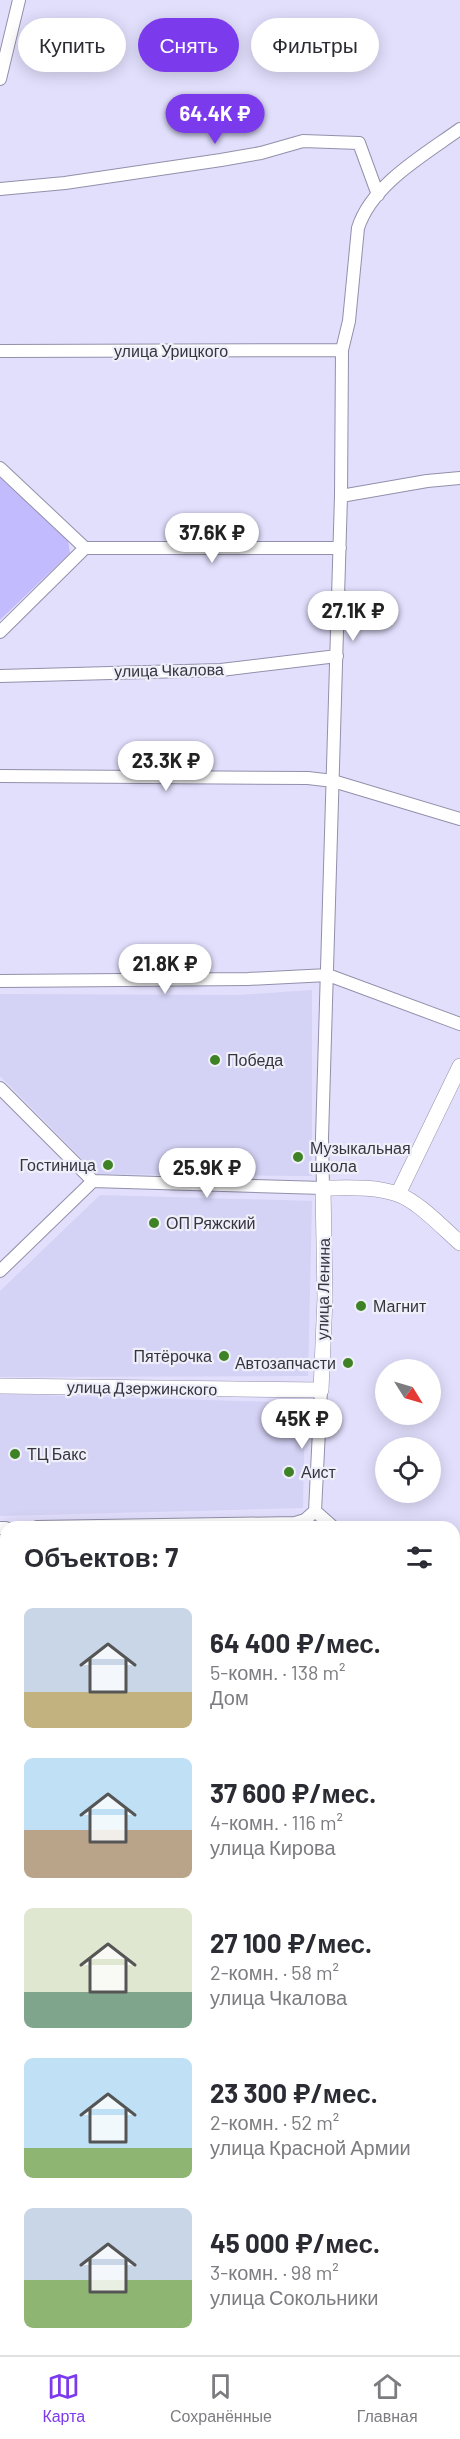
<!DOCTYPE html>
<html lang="ru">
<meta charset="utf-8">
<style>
body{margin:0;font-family:Barlow,sans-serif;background:#f7f7f7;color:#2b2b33;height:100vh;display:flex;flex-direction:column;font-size:22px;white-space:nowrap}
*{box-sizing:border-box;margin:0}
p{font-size:20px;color:#7c7c81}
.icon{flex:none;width:33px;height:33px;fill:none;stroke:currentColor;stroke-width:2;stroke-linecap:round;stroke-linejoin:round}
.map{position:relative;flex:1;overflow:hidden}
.sheet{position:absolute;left:0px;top:1521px;width:460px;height:834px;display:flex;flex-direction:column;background:#fff;border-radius:18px 18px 0 0;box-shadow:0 3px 15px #0003}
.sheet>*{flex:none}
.banner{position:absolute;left:18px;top:18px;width:424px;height:54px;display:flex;gap:12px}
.needle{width:39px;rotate:127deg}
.fabs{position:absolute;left:375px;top:1359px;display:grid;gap:12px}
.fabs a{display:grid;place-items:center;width:66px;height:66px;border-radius:50%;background:#fff;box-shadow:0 3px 15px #0003;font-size:30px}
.price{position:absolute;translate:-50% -51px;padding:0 14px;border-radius:21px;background:#fff;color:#222;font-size:20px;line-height:39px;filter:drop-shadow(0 2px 3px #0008)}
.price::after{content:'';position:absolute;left:50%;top:36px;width:18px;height:14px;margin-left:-9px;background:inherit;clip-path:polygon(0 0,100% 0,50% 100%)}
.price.current{background:#7c3aed;color:#fff}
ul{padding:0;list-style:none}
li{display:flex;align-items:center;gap:18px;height:150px;padding:0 24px}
li span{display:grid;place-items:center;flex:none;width:168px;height:120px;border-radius:9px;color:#555}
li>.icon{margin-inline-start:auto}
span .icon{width:72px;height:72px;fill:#fffc;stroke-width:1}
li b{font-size:26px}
h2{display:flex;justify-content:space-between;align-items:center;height:72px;padding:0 24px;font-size:26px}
.tag{padding:0 21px;border-radius:27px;background:#fff;box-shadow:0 3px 15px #0003;font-size:21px;line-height:54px}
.tag.current{background:#7c3aed;color:#fff}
.tab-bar{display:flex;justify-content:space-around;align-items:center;height:84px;border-top:2px solid #e1e1e2;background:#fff;font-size:16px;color:#7c7c81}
.tab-bar a{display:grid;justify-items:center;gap:3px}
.tab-bar .current{color:#7c3aed}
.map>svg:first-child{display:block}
.built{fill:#d4d2f5}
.green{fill:#c2bcff}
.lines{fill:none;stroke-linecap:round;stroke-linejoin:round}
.minor-casing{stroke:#9290aa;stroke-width:14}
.major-casing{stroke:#9290aa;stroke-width:16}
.minor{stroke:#fff;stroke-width:12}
.major{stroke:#fff;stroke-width:15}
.poi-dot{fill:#3f8225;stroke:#efeffa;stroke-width:2}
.labels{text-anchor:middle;stroke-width:4.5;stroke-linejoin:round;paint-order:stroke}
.street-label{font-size:16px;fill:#35343f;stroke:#efeffa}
.poi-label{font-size:16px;fill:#35343f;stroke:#efeffa;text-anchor:start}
</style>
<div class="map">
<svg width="460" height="2355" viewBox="0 0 460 2355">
<rect width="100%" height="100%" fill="#e1dffc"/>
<path class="built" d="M312,990V1176L97,1174L0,1076V994L239,995Z
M100,1195L312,1201L308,1376L0,1377V1291Z
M0,1394L305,1403L303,1508L0,1516Z"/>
<path class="green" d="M0,475L68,540L70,553L0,620Z"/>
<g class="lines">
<defs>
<path id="minor" d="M0,79L19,0
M0,189L65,183L221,160L261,153L303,141L359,143L378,195
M0,351L342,350
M0,468L85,548
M341,496L427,481L460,478
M85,548H340
M0,632L85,548
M0,676L221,670L337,656
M0,776L308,778L333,781L460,819
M0,981L248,979L328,975L460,1024
M0,1088L93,1181
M93,1181L323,1188L322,1138L341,496L342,350L349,321L358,228C372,184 424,155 460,129
M0,1271L93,1181
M321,1390L315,1511L333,1527
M37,1527L295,1523L305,1520L315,1511
M0,1528H6
M0,1603L6,1610
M454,1677L460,1684
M0,1907L6,1902
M0,1930L6,1937
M454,1932L460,1938
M0,2076L6,2085
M454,2131L460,2137
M0,2325L6,2323"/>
<path id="major" d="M398,1194L460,1066
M0,1386L321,1390L325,1298L323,1188C347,1188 374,1186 397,1194C418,1201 443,1228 460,1243"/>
</defs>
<use href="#minor" class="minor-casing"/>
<use href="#major" class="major-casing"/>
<use href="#minor" class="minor"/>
<use href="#major" class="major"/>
</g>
<g class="poi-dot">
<circle cx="215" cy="1060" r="6"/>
<circle cx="298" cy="1157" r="6"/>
<circle cx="108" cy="1165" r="6"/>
<circle cx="154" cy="1223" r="6"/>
<circle cx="361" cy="1306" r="6"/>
<circle cx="224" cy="1356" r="6"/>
<circle cx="348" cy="1363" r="6"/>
<circle cx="15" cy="1454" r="6"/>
<circle cx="289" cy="1472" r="6"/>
</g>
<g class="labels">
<g class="street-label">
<text x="171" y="357">улица Урицкого</text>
<text transform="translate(169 670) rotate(-1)" y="6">улица Чкалова</text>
<text transform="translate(323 1289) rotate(-89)" y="6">улица Ленина</text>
<text transform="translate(142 1388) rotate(1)" y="6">улица Дзержинского</text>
</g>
<g class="poi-label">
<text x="227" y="1066">Победа</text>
<text x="310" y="1154">Музыкальная<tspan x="310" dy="18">школа</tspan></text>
<text x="96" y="1171" text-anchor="end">Гостиница</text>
<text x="166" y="1229">ОП Ряжский</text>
<text x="373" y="1312">Магнит</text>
<text x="212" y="1362" text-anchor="end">Пятёрочка</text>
<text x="336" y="1369" text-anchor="end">Автозапчасти</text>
<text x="27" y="1460">ТЦ Бакс</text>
<text x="301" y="1478">Аист</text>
</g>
</g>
</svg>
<div class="fabs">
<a><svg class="needle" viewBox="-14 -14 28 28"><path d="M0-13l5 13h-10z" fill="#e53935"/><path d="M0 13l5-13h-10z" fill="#7c7c81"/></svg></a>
<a><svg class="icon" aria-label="locate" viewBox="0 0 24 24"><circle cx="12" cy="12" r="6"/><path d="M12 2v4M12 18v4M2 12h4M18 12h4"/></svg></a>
</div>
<b class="price current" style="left:215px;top:145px">64.4K ₽</b>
<b class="price" style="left:212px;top:564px">37.6K ₽</b>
<b class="price" style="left:353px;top:642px">27.1K ₽</b>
<b class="price" style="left:166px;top:792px">23.3K ₽</b>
<b class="price" style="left:165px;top:995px">21.8K ₽</b>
<b class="price" style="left:207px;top:1199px">25.9K ₽</b>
<b class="price" style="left:302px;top:1450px">45K ₽</b>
<div class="banner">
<a class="tag">Купить</a>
<a class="tag current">Снять</a>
<a class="tag">Фильтры</a>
</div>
<section class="sheet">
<h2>Объектов: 7<svg class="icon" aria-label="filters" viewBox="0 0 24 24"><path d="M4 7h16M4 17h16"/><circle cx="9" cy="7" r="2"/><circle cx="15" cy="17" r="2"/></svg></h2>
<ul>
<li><span style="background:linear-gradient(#c9d6e8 70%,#c2b280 0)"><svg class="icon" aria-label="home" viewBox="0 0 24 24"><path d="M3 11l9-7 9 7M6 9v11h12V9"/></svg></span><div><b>64 400 ₽/мес.</b><p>5-комн. · 138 m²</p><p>Дом</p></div></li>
<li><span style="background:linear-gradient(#bfe0f5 60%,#b9a48a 0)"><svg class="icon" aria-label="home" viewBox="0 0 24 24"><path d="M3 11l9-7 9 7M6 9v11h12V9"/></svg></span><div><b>37 600 ₽/мес.</b><p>4-комн. · 116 m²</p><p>улица Кирова</p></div></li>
<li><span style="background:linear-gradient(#dfe7d0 70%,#7fa58c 0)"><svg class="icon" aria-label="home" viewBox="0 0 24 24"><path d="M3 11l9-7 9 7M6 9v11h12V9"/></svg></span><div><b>27 100 ₽/мес.</b><p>2-комн. · 58 m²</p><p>улица Чкалова</p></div></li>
<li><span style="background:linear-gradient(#bfe0f5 75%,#8fb573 0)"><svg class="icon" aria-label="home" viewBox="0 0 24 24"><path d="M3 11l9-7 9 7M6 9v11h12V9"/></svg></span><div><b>23 300 ₽/мес.</b><p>2-комн. · 52 m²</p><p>улица Красной Армии</p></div></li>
<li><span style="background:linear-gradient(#c9d6e8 60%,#8fb573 0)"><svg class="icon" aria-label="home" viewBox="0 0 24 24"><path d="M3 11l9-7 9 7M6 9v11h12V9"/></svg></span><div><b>45 000 ₽/мес.</b><p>3-комн. · 98 m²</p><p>улица Сокольники</p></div></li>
</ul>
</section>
</div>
<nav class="tab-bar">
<a class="current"><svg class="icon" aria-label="map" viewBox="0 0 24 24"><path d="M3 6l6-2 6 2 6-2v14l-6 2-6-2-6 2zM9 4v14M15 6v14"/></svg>Карта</a>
<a><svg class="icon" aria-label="saved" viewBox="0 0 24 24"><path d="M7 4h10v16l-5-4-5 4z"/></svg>Сохранённые</a>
<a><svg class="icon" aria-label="home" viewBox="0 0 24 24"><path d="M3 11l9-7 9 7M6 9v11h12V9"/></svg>Главная</a>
</nav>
